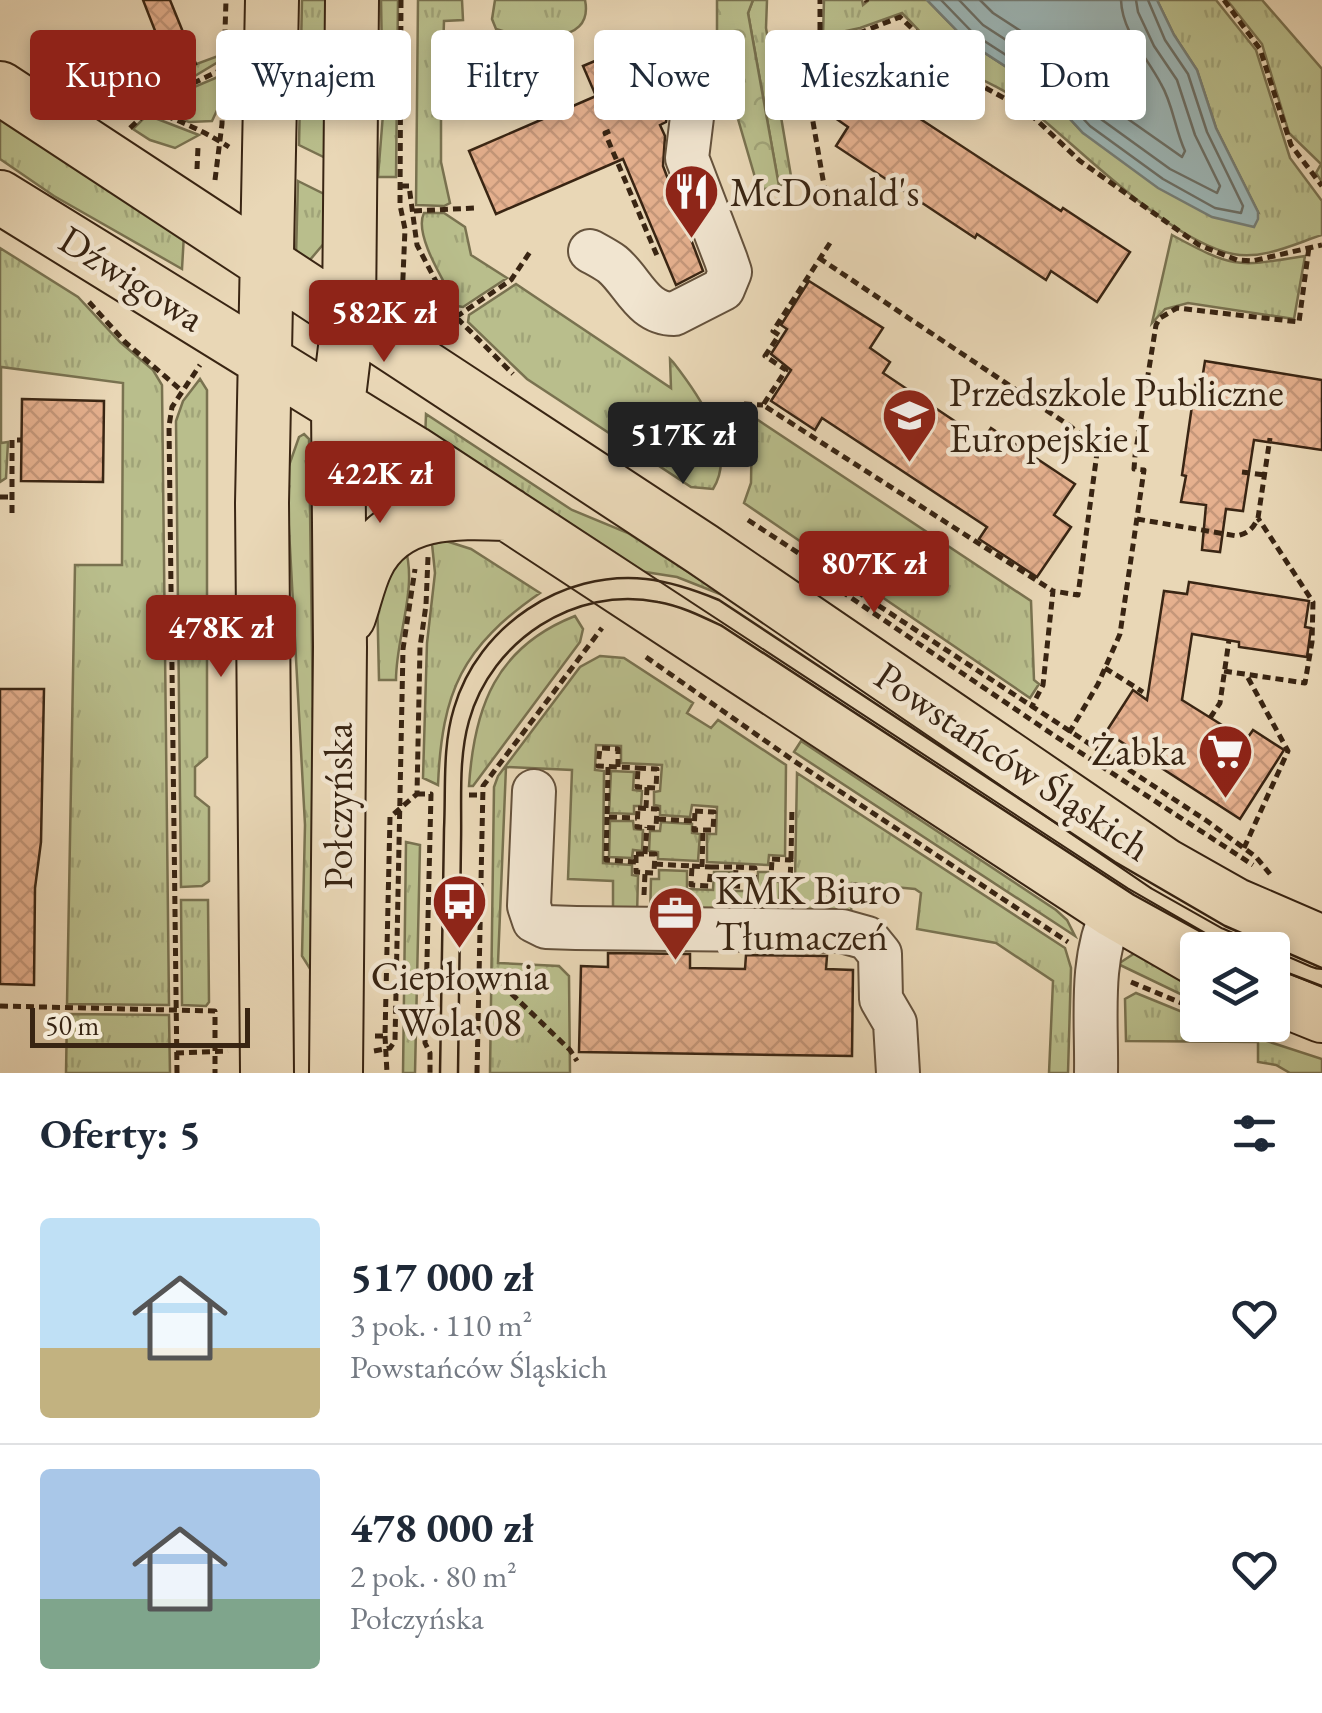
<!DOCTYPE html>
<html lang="pl">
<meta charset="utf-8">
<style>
body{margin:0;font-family:"EB Garamond",serif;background:#f6f6f7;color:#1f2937;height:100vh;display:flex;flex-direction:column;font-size:38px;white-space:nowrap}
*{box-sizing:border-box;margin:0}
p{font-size:32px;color:#747a83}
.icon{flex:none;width:55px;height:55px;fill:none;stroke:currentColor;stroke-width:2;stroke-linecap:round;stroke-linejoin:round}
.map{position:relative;height:1073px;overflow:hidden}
.panel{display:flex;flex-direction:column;background:#fff;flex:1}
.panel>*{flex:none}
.banner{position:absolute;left:30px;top:30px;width:1262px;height:90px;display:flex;gap:20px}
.tools{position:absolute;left:1180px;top:932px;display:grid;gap:20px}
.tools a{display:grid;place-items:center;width:110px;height:110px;border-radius:10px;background:#fff;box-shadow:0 5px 15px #0003;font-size:50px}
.scale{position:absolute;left:30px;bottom:25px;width:220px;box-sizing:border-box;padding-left:10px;border:5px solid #392513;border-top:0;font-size:28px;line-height:35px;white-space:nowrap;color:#392513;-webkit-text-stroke:8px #f1e5d0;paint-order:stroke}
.price{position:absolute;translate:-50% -85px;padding:0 22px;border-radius:10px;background:#8f2418;color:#fff;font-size:32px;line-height:65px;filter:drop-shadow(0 2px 5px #0008)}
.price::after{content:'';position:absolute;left:50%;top:60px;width:30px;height:22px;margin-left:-15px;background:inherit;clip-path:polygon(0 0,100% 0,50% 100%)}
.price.selected{background:#222;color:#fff}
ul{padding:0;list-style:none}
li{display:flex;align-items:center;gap:30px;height:250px;padding:0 40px}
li+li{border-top:2px solid #e0e1e3}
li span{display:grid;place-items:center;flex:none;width:280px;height:200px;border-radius:10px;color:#555}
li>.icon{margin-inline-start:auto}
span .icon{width:120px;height:120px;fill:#fffc;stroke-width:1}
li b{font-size:42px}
h2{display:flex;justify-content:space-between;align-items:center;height:120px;padding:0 40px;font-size:42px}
.chip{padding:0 35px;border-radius:10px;background:#fff;box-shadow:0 5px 15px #0003;font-size:35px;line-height:90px}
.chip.selected{background:#8f2418;color:#fff}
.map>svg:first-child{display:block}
.grass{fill:url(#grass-tufts);stroke:#797250;stroke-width:2.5}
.forest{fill:url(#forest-crowns);stroke:#797250;stroke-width:2.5}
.garden{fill:#b9be8c;stroke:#797250;stroke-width:2.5}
.water{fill:#9cb7b8;stroke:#747d76;stroke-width:2.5}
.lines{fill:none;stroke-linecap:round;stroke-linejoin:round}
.shore{stroke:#6a6e66;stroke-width:2.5}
.building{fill:url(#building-cross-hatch);stroke:#392513;stroke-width:2.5}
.minor-casing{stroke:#65523c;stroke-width:46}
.major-casing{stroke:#392513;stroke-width:56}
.path{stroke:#392513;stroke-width:5;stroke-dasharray:8 5;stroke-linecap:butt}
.minor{stroke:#f1e5d0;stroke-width:42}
.major{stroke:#e9d7b6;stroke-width:52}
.tram{stroke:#392513;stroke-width:2.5}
.labels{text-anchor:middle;stroke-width:9;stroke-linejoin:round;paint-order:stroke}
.poi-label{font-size:40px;fill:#392513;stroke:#f1e5d0;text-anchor:start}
.street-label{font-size:40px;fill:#392513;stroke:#f1e5d0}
</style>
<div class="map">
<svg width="1322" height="1073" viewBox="0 0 1322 1073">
<defs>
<pattern id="grass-tufts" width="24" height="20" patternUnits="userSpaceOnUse" patternTransform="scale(2.5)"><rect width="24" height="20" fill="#b9be8c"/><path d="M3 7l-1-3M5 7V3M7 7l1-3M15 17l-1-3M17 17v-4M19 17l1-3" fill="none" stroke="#a0a378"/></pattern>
<pattern id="forest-crowns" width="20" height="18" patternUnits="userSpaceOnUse" patternTransform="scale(2.5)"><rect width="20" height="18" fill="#b9be8c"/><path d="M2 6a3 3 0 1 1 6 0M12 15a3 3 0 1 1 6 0" fill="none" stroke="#a0a378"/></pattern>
<pattern id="building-cross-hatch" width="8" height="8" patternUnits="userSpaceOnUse" patternTransform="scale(2.5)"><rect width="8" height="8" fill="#e5b08e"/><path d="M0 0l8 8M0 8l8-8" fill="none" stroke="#c5977a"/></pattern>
</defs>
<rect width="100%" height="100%" fill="#e9d7b6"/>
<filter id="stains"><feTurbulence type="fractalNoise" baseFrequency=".002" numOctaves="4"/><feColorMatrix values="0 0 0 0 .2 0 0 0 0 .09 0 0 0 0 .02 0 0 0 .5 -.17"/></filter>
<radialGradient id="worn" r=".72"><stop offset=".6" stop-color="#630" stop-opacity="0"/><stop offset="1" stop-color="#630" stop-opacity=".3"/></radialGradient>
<path class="grass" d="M302,0H334L338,164L299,145Z
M381,0H398L396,177H378L383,114Z
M418,0H462L463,20L444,21L443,53L464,54L463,76L441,100V162L450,203L444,206L416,205Z
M495,0H585C595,49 523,38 496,29L492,19Z
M753,0H767L766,28L792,182L779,186L748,13Z
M824,0H862L863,5L869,0H927L968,42L1045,92L1083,133L1258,212L1216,128L1197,70L1174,35L1157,0H1216L1256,50L1290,158L1322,201V235C1294,244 1263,260 1233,254C1167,240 1078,146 1024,104C1005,89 984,82 964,70C940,55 922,33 902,13L860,28L823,36Z
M1227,0H1262L1322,69V182L1316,173L1321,164L1289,133L1262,44Z
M218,56V62L145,106L98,94V87L148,82Z
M0,114L184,234L182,269L54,196L0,159Z
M298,181L338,201L326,241L309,261L296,256Z
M424,213H444L465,227L471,255L507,278L463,307L457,306C446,284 413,235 424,213Z
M1172,235C1235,269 1236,267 1305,256L1294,319L1188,303L1165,309L1152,323Z
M0,248L78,297L120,342L153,370L162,385L169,1005L67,1004L75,565H122L123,383L1,367V443L8,442L6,478L0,482Z
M516,284L671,388L670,359L673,362C698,394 738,450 713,489L691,487L527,379L468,322L469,315Z
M200,379L207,390V757L195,767V796L209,807V881L202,886L181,887L176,421L183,401Z
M426,414L572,510L628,533L725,596L677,577L639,571L425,441Z
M752,416L1031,601L1034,680L1039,684L1030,698L744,503L751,483Z
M304,434L309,439L316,926L312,972L302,956L305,825L286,474L299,437Z
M446,541L471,549L540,593C462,647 442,691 438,785L423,778L427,643L435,573L432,544Z
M405,547C418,589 396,636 396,680H379L377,590Z
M575,616L583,629L580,642L473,786H469C474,707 496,647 575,616Z
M600,656L624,658L693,703L687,713L711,728L718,720L786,765L785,856L769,855L768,865L707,862V834H716L717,807L692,805L690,817L660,815V806L654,805V792L660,791L662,765L621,763V746L596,745L595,770L604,771L603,863L632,865V875L638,876L637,916L613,907V881L568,879L572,770L506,767L498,963L559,966L569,976L570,1073H490L494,787L498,776L580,667Z
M801,741L1056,910L1067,920L1075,936L794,752Z
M611,771L634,772L633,790L642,791L641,806H634V814L609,813Z
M797,773L1065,948L1071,968L1068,1073H1049L1053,981L996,943L917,929L921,893L915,889L852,883L851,919L788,917L787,882H795Z
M610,821H633L634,829L643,830L642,851L633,850L632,858L609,857Z
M661,822L692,824V833L700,834L698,861L658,859V852L649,851L650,831H660Z
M406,842L420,845L415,1073H403Z
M659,870L687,871V889L713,890L714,872H732L733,891H757L758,872H768V881L780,882L779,918L650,917L651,879H659Z
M181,900H208L209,1002L206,1006L182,1005Z
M1135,953L1197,983V1002L1118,964Z
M1136,993L1197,1018L1198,1025H1217L1322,1059V1073H1290L1276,1065L1258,1062V1042L1126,1041L1125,999Z
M67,1014L169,1015L170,1073H66Z"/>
<path class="forest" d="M717,0H753L748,13L779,186L759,191L717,47Z"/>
<path class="garden" d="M220,76L219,106L212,121L189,122L154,109L173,96Z
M147,115L199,135L175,148L150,140L133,129Z"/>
<path class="water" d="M927,0H1157L1174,35L1197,70L1216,128L1258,212V219L1254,227L1212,217L1158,188L1083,133L1045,92L968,42Z"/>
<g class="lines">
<path class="shore" d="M941,0L975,35L1051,84L1090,126L1163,179L1215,208L1241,213L1243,206L1207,132L1188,74L1165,40L1148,0
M959,0L983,25L1060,75L1098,117L1170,169L1217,193L1220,186L1195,135L1177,80L1154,46L1138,12L1136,0
M980,0L993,13L1067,61L1108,105L1182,157L1185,151C1175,130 1173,104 1161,84C1147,57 1122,32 1121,0"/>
</g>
<path class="building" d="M143,0H170L196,64L172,74Z
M626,48L641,83L651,79L667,115L666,122L660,125L665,136L663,166L703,271L676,285L623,159L496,214L469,151L596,96L583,66Z
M850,73L1061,211L1063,208L1130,252L1097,302L1051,271L1046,280L977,234L975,238L836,146L848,127L825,111Z
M809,281L883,328L870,348L890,362L883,373L983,440L991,428L1075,484L1054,515L1071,527L1037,577L979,539L987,527L863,445L822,418L815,430L771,401L791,370L771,354L787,329L781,325Z
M1205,361L1322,380V450L1254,440L1243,511L1226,509L1220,552L1202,550L1206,505L1181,502L1186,476L1182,475L1195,385L1201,386Z
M22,399L104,401L103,482L21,481Z
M1189,582L1309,601L1305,627L1311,628L1307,657L1239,647V642L1192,634L1182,700L1246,740L1253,730L1284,750L1240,819L1106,732L1133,690L1147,700L1164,591L1187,594Z
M0,689H44L41,842L35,888L34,985L0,984Z
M608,953L690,954V968L745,969L746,955L827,956L826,969L853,970L852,1056L579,1052L581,966L608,967Z"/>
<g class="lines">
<defs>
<path id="minor" d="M590,251C597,255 605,259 612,264C633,281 642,314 674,314L723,289L730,272L726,260L687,158L693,109
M534,791L529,906L534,921L546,927L576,928L842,931L867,938L880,954L881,999L895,1023L898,1073
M1096,1073C1097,1019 1089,960 1113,911"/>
<path id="major" d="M0,88L702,549L1165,865L1234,904L1322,942
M0,197L413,452L1113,911L1198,960
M349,617C355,600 359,580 367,564C393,509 457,512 508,514
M1272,996L1322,1016
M267,1073L262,503L272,0
M336,1073L340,647L338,405L349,314L352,0"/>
</defs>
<use href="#minor" class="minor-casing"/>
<use href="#major" class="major-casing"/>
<path class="path" d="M401,0L400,205L405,229L402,301
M866,0L867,2
M1224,0L1260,49L1291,145L1322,186
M820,39L862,32L900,17L960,74L1026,110L1080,161L1199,245L1237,260L1252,261L1322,245
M90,97C138,103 188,121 229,147
M130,128L162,98L225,68
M610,131L605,133L658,258
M197,169L198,147
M215,180L222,124L226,0
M401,186H409L417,245L452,312L438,325
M810,194L825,191L804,70L820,39V0
M414,211L475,208
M830,243L773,331L779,335L765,356L786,370L763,405L1053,591
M819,258L1070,426L1091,443L1097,453L1078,595L1053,591L1043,685L1031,708
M89,302L125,342L182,391
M409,306L438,323
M456,317L511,280L532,249
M457,318L513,374
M744,404L763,405
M1242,472L1264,475
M0,497H12
M12,513V440H22
M1137,519L1237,536C1248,533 1253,529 1258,518L1270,438
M748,520L1207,821L1256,857L1270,874
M841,591L1052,734L1253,865
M646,657L794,761L1068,942
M1105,668L1143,692
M1224,671L1305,683L1312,642L1313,602L1258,518
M1210,718L1220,703L1229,640
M1069,733L1098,684L1120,634L1144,470L1134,469L1135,456L1156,325L1160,318L1177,308L1299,322L1309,247
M608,767L607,817L637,818
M618,767V749L600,748L598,766L638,768
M638,768L657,769L656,788L637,787Z
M417,794H431L425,1043L430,1053V1073
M469,795H482
M638,808L657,809L656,828L637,827Z
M646,808L647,787
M695,811L714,812L713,830H694Z
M607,817L606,860L636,862
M658,819L695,821
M1244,848L1288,751L1247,676
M636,854H655L654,873L636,872Z
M645,854L647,827
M772,859L791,860L790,879L771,878Z
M791,859L792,807
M655,864L692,866
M692,866L711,867L709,886L691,885Z
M702,867L703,830
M711,867H736
M736,867L755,868L754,887L735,886Z
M644,895L645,873
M480,973L492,975L570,1050L577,1061
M1131,982L1198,1010
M0,1006L215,1011V1073
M375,1036H385L390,817L417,794L420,647L426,605L428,557
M385,1036L387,1073
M374,1051L390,1048L395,1041L403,649L415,569
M176,1053L228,1051
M177,1073L169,426L172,407L200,365
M477,1073L483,786L602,628"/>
<use href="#minor" class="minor"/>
<use href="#major" class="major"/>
<path class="tram" d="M1272,967L1322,986
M440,1073C441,992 442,911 444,829C446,789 442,747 454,708C478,626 562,570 646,579C672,582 695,590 719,600L1115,862L1225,926L1322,968
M458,1073C459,996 460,920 461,843C462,803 458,760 469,721C491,641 575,585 658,602C681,606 701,616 722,626L1134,895L1234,950"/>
</g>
<defs>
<symbol id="restaurant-pin" viewBox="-11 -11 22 30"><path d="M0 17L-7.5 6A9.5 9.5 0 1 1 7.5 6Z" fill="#8f2418" stroke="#f1e5d0"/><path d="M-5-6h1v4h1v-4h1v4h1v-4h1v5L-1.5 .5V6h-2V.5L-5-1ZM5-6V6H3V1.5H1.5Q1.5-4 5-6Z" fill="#fff"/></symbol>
<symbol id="school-pin" viewBox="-11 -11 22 30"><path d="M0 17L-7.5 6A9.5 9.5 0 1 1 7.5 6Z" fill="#8f2418" stroke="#f1e5d0"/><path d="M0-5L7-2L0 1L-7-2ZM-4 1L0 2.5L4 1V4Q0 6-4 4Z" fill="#fff"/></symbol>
<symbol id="supermarket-pin" viewBox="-11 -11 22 30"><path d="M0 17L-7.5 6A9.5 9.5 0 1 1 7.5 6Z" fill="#8f2418" stroke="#f1e5d0"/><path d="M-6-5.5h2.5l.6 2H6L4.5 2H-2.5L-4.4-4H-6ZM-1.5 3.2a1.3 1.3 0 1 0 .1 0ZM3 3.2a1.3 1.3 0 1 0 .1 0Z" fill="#fff"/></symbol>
<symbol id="bus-pin" viewBox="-11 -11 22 30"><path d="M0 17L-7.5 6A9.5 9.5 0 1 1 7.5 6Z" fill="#8f2418" stroke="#f1e5d0"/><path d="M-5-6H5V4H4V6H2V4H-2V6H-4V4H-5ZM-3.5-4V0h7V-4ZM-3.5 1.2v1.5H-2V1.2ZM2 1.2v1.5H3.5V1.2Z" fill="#fff"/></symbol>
<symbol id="office-pin" viewBox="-11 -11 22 30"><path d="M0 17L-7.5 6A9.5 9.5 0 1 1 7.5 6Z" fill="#8f2418" stroke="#f1e5d0"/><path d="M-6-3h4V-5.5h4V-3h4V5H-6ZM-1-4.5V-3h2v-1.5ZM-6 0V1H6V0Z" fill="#fff"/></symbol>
</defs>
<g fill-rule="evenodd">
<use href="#restaurant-pin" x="660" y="160" width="63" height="86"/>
<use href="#school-pin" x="878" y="384" width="63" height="86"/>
<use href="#supermarket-pin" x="1194" y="720" width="63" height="86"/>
<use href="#bus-pin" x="428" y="870" width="63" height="86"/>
<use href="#office-pin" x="644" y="882" width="63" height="86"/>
</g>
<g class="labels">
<g class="poi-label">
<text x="730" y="206">McDonald's</text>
<text x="949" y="406">Przedszkole Publiczne<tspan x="949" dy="46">Europejskie I</tspan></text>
<text x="1186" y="765" text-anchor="end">Żabka</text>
<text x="715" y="904">KMK Biuro<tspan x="715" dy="46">Tłumaczeń</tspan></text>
<text x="460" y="990" text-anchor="middle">Ciepłownia<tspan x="460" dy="46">Wola 08</tspan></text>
</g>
<g class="street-label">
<text transform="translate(132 278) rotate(32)" y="14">Dźwigowa</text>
<text transform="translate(1013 761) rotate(34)" y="14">Powstańców Śląskich</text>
<text transform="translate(338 806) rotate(-90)" y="14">Połczyńska</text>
</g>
</g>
<rect width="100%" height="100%" filter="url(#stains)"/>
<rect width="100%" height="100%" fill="url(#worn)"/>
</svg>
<div class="tools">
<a><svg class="icon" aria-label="layers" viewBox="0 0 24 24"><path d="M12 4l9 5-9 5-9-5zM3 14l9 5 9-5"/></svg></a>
</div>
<div class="scale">50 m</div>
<b class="price" style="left:384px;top:365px">582K zł</b>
<b class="price selected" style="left:683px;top:487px">517K zł</b>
<b class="price" style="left:380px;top:526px">422K zł</b>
<b class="price" style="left:874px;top:616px">807K zł</b>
<b class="price" style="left:221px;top:680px">478K zł</b>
<div class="banner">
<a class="chip selected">Kupno</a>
<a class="chip">Wynajem</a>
<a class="chip">Filtry</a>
<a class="chip">Nowe</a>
<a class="chip">Mieszkanie</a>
<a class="chip">Dom</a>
</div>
</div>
<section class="panel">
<h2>Oferty: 5<svg class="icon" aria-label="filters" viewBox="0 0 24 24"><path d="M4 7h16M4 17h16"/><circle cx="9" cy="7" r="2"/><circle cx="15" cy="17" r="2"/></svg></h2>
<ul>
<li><span style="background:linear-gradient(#bfe0f5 65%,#c2b280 0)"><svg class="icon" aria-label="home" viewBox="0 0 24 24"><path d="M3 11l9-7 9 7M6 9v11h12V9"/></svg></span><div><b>517 000 zł</b><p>3 pok. · 110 m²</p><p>Powstańców Śląskich</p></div><svg class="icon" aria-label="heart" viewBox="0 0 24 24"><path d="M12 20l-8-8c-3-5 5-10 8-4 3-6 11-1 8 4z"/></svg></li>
<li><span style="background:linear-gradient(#a9c7e8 65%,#7fa58c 0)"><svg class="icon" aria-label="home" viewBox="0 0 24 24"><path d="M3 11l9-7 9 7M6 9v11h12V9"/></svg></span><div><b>478 000 zł</b><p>2 pok. · 80 m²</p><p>Połczyńska</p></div><svg class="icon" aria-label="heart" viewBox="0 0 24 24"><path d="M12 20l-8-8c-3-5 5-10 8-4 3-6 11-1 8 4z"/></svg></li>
</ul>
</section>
